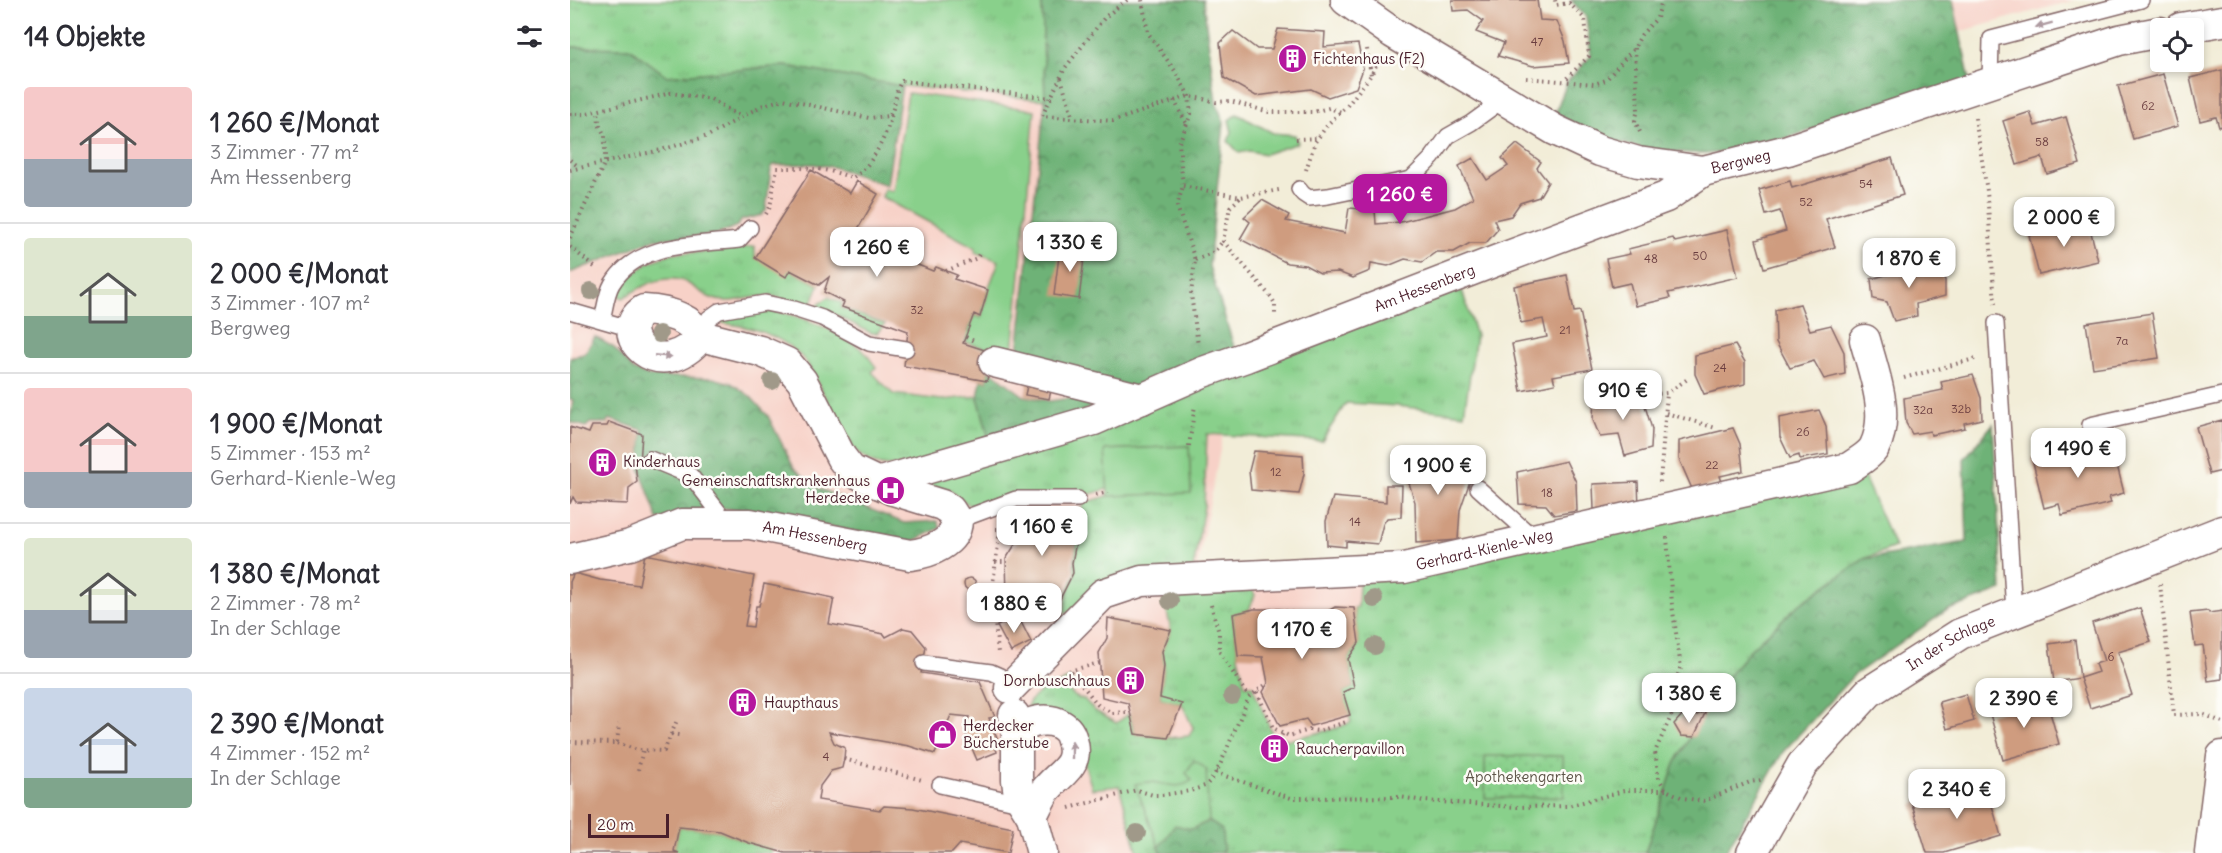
<!DOCTYPE html>
<html lang="de">
<meta charset="utf-8">
<style>
body{margin:0;font-family:Delius,sans-serif;background:#f2f2f3;color:#2b2b33;height:100vh;display:flex;flex-direction:column;font-size:22px;white-space:nowrap}
*{box-sizing:border-box;margin:0}
p{font-size:20px;color:#7c7c81}
.icon{flex:none;width:33px;height:33px;fill:none;stroke:currentColor;stroke-width:2;stroke-linecap:round;stroke-linejoin:round}
.map{position:relative;flex:1;overflow:hidden}
.side{display:flex;flex-direction:column;background:#fff;width:570px}
.side>*{flex:none}
.buttons{position:absolute;left:1580px;top:18px;display:grid;gap:12px}
.buttons a{display:grid;place-items:center;width:54px;height:54px;border-radius:6px;background:#fff;box-shadow:0 3px 9px #0003;font-size:30px}
.scale{position:absolute;left:18px;bottom:15px;width:81px;box-sizing:border-box;padding-left:6px;border:3px solid #4a1f2b;border-top:0;font-size:16px;line-height:21px;white-space:nowrap;color:#4a1f2b;-webkit-text-stroke:4px #fdfcf7;paint-order:stroke}
.price{position:absolute;translate:-50% -51px;padding:0 14px;border-radius:12px;background:#fff;color:#222;font-size:20px;line-height:39px;filter:drop-shadow(0 2px 3px #0008)}
.price::after{content:'';position:absolute;left:50%;top:36px;width:18px;height:14px;margin-left:-9px;background:inherit;clip-path:polygon(0 0,100% 0,50% 100%)}
.price.current{background:#b5179e;color:#fff}
ul{padding:0;list-style:none}
li{display:flex;align-items:center;gap:18px;height:150px;padding:0 24px}
li+li{border-top:2px solid #e1e1e2}
li span{display:grid;place-items:center;flex:none;width:168px;height:120px;border-radius:6px;color:#555}
li>.icon{margin-inline-start:auto}
span .icon{width:72px;height:72px;fill:#fffc;stroke-width:1}
li b{font-size:26px}
h2{display:flex;justify-content:space-between;align-items:center;height:72px;padding:0 24px;font-size:26px}
main{display:flex;flex:1;min-height:0}
.map>svg:first-child{display:block}
.built{fill:#f7d1c7}
.grass{fill:url(#grass-tufts);stroke:#6a785b;stroke-width:1.5}
.forest{fill:url(#forest-crowns);stroke:#5c6851;stroke-width:1.5}
.park{fill:#89d08b;stroke:#6a785b;stroke-width:1.5}
.garden{fill:url(#garden-dots);stroke:#6a785b;stroke-width:1.5}
.building{fill:#cf9c7f}
.lines{fill:none;stroke-linecap:round;stroke-linejoin:round}
.service-casing{stroke:#856768;stroke-width:18}
.minor-casing{stroke:#856768;stroke-width:33}
.path{stroke:#856768;stroke-width:4;stroke-dasharray:1.5 4.5;stroke-linecap:butt}
.service{stroke:#fff;stroke-width:15}
.minor{stroke:#fff;stroke-width:30}
.tree{fill:#a09989}
.oneway{fill:#ae9aa0}
.labels{text-anchor:middle;stroke-width:5;stroke-linejoin:round;paint-order:stroke}
.number-label{font-size:12px;fill:#6b3e40}
.poi-label{font-size:15px;fill:#4a1f2b;stroke:#fdfcf7;text-anchor:start}
.street-label{font-size:15px;fill:#4a1f2b;stroke:#fdfcf7}
.park-label{font-size:15px;fill:#5d5448;stroke:#fdfcf7}
</style>
<main>
<section class="side">
<h2>14 Objekte<svg class="icon" aria-label="filters" viewBox="0 0 24 24"><path d="M4 7h16M4 17h16"/><circle cx="9" cy="7" r="2"/><circle cx="15" cy="17" r="2"/></svg></h2>
<ul>
<li><span style="background:linear-gradient(#f6c9c9 60%,#9aa5b1 0)"><svg class="icon" aria-label="home" viewBox="0 0 24 24"><path d="M3 11l9-7 9 7M6 9v11h12V9"/></svg></span><div><b>1 260 €/Monat</b><p>3 Zimmer · 77 m²</p><p>Am Hessenberg</p></div></li>
<li><span style="background:linear-gradient(#dfe7d0 65%,#7fa58c 0)"><svg class="icon" aria-label="home" viewBox="0 0 24 24"><path d="M3 11l9-7 9 7M6 9v11h12V9"/></svg></span><div><b>2 000 €/Monat</b><p>3 Zimmer · 107 m²</p><p>Bergweg</p></div></li>
<li><span style="background:linear-gradient(#f6c9c9 70%,#9aa5b1 0)"><svg class="icon" aria-label="home" viewBox="0 0 24 24"><path d="M3 11l9-7 9 7M6 9v11h12V9"/></svg></span><div><b>1 900 €/Monat</b><p>5 Zimmer · 153 m²</p><p>Gerhard-Kienle-Weg</p></div></li>
<li><span style="background:linear-gradient(#dfe7d0 60%,#9aa5b1 0)"><svg class="icon" aria-label="home" viewBox="0 0 24 24"><path d="M3 11l9-7 9 7M6 9v11h12V9"/></svg></span><div><b>1 380 €/Monat</b><p>2 Zimmer · 78 m²</p><p>In der Schlage</p></div></li>
<li><span style="background:linear-gradient(#c9d6e8 75%,#7fa58c 0)"><svg class="icon" aria-label="home" viewBox="0 0 24 24"><path d="M3 11l9-7 9 7M6 9v11h12V9"/></svg></span><div><b>2 390 €/Monat</b><p>4 Zimmer · 152 m²</p><p>In der Schlage</p></div></li>
</ul>
</section>
<div class="map">
<svg width="1652" height="853" viewBox="0 0 1652 853">
<defs>
<pattern id="grass-tufts" width="24" height="20" patternUnits="userSpaceOnUse" patternTransform="scale(1.5)"><rect width="24" height="20" fill="#89d08b"/><path d="M3 7l-1-3M5 7V3M7 7l1-3M15 17l-1-3M17 17v-4M19 17l1-3" fill="none" stroke="#78b278"/></pattern>
<pattern id="forest-crowns" width="20" height="18" patternUnits="userSpaceOnUse" patternTransform="scale(1.5)"><rect width="20" height="18" fill="#6eb277"/><path d="M2 6a3 3 0 1 1 6 0M12 15a3 3 0 1 1 6 0" fill="none" stroke="#5c9062"/></pattern>
<pattern id="garden-dots" width="8" height="8" patternUnits="userSpaceOnUse" patternTransform="scale(1.5)"><rect width="8" height="8" fill="#89d08b"/><path d="M2 2h.1M6 6h.1" fill="none" stroke="#78b278" stroke-width="1.8" stroke-linecap="round"/></pattern>
</defs>
<rect width="100%" height="100%" fill="#fdfcf7"/>
<filter id="ink" filterUnits="userSpaceOnUse"><feTurbulence type="fractalNoise" baseFrequency=".0167" numOctaves="2"/><feDisplacementMap in="SourceGraphic" scale="12" xChannelSelector="R" yChannelSelector="G"/><feConvolveMatrix kernelMatrix="1 2 1 2 8 2 1 2 1" color-interpolation-filters="sRGB"/></filter>
<filter id="wash" filterUnits="userSpaceOnUse"><feTurbulence type="fractalNoise" baseFrequency=".008" numOctaves="4" result="noise"/><feDisplacementMap in="SourceGraphic" scale="24" xChannelSelector="R" yChannelSelector="G"/><feGaussianBlur stdDeviation="1.35" result="paint"/><feColorMatrix in="noise" values="0 0 0 0 0 0 0 0 0 0 0 0 0 0 0 0 0 1.4 0 .05"/><feComposite in="paint" operator="in"/></filter>
<g filter="url(#wash)">
<rect width="100%" height="100%" fill="#f2edd8"/>
<path class="built" d="M1383,0H1505L1389,32Z
M332,86L475,100L447,361L666,368L627,568L834,578L813,853H0V273L85,238L146,235L167,226L172,220L192,215L204,165L243,164L263,167L317,185Z"/>
<path class="grass" d="M0,0H472L475,100L332,86L215,66L97,76L59,48L0,47Z
M185,246V258L220,270L249,285L239,309C227,305 212,297 200,296C185,295 169,302 154,301C137,300 130,290 117,283C95,271 71,287 53,298L49,296V292L63,274L80,262L103,253L143,252Z
M889,280L906,336L894,414L827,406L776,403L752,441L637,434L634,506L623,570L494,614L497,594L505,574L504,564L513,503L538,496L621,492L619,446L536,450L538,489L507,498L424,499L400,506L381,491L353,484Z
M196,311C223,311 270,332 291,349C297,353 301,361 306,367L302,372L323,394L372,400L408,396L421,446C393,452 333,472 307,464C298,462 291,456 284,450L237,363C220,342 196,331 170,326C162,324 154,324 146,321L152,316Z
M1290,468L1325,547L1294,559L1226,607L1181,649L1145,692L1105,764L1075,853H650L653,850L589,847L592,853H568L549,786L522,789L514,762L457,707C463,690 486,686 500,678L503,680L498,687C500,695 506,698 514,699L524,710L546,723L559,714L565,734L598,738L619,736L623,728L612,704L590,698L594,666L592,651L601,630L593,594L681,587L685,595L679,610L663,614L668,656L675,685H682L702,733L719,740C740,733 761,733 781,722L773,692L784,687L778,659L789,643L784,608L788,607L789,583Z
M109,827L150,831L179,843L202,849L201,853H109L104,851Z"/>
<path class="forest" d="M472,0H633L646,102L654,123L639,266L665,350L567,391L447,361L475,101Z
M1001,0H1383L1400,81L1177,150L1135,154L1078,150L1036,139L985,114L997,82L1021,56L1016,17Z
M0,47L59,48L97,76L215,66L332,86L317,185L263,167L243,164L204,165L201,168L196,210L192,215L172,220L167,226L146,235L85,239L0,273Z
M25,337L43,347L63,370L78,376L143,378L161,383L180,396L198,416L224,468L248,488L334,523L367,521L370,528L342,542L154,508L88,520L70,469L73,430L39,419L36,423H20L16,427L0,422L3,400L0,399V358L15,353Z
M418,369L454,396L480,401L528,394L539,401L421,446L408,397L411,380L417,381Z
M1423,424L1432,590L1376,611L1283,676L1213,752L1155,853H1075L1105,764L1145,692L1181,649L1226,607L1294,559L1397,542L1394,459Z
M639,821L652,830L653,850L650,853H592L589,847L605,825L622,829Z"/>
<path class="park" d="M338,93L465,110L443,351L425,348L421,350L395,342L404,315L411,318L419,287L429,261L405,252L406,248L312,197L314,189L323,191Z
M667,114L703,133L725,135L728,143L695,154L679,151L669,153L658,141L662,132L659,120Z
M258,297L272,303L271,308L315,324L307,333H301L266,315L245,307Z
M619,446L621,493L538,496L535,450Z
M624,760L636,769L639,821L622,829L605,825L589,847L565,784C570,783 575,782 580,782C595,783 609,791 622,780L616,773Z"/>
<path class="garden" d="M915,756H993L994,797L915,798Z"/>
<g id="blocks">
<path class="building" d="M882,0H967L970,20L987,21L995,41L999,63L963,66L928,56L934,43L906,32L913,21L898,10L883,11Z
M708,29L755,32L754,47L788,44L793,69L786,88L758,97L741,89L686,96L654,78L650,43L663,31L687,49H702Z
M1652,70V126L1649,127L1646,117L1630,121L1620,78Z
M1593,74L1608,126L1563,139L1548,86Z
M1460,112L1465,126L1496,117L1510,164L1477,174L1472,157L1447,165L1433,121Z
M947,144L971,162L967,168L978,182L969,197L950,203L941,216L924,220L928,229L916,243H900L884,252H866L852,262L835,259L818,266L801,263L800,271L783,278L768,272L750,273L735,265L717,263L670,239L680,222L674,217L692,200L719,215L716,221L775,233L779,208L805,210L806,224L831,222L885,208L903,198L889,166L903,158L917,180L938,166L932,158Z
M1322,158L1333,195L1256,219L1265,247L1194,268L1186,240L1216,231L1210,211L1196,215L1189,190L1220,181L1222,188Z
M241,170L280,193L287,181L308,194L282,239L363,271L366,267L387,275L384,279L418,290L410,317L404,314L393,343L421,352L417,381L334,366L338,331L272,307L274,302L254,292L259,277L249,285L220,270L216,277L185,258Z
M1518,220L1528,261L1469,275L1459,235Z
M1157,230L1168,277L1098,293L1100,298L1066,306L1060,283L1042,287L1036,259L1060,254L1058,249L1103,238L1105,242Z
M490,248L515,251L509,299L484,295Z
M1363,262L1375,280V296L1346,304L1347,316L1324,321L1317,302L1303,299L1301,279Z
M997,275L1004,312L1010,311L1022,369L983,376L985,384L951,391L942,344L977,337L973,319L951,323L944,286Z
M1230,304L1240,330L1261,325L1274,352L1275,374L1254,379L1244,361L1220,368L1206,342L1205,310Z
M1582,313L1589,358L1523,368L1516,323Z
M1165,345L1175,362V384L1134,394L1125,374V355Z
M1403,375L1411,398L1412,419L1394,423L1395,428L1361,435L1360,431L1342,434L1336,423L1334,398L1373,390L1371,382Z
M458,381L482,386L479,399L455,395Z
M1048,389L1051,400L1072,396L1082,429L1081,449L1055,456L1049,435L1030,437L1023,420L1024,395Z
M1249,410L1256,426L1258,454L1230,459L1229,455L1220,458L1210,437L1209,418Z
M1652,420V471L1639,474L1626,427Z
M39,422L72,434L70,463L65,462L67,482L59,488L58,504L6,502L3,497L0,504V427L19,433L22,426H37Z
M1163,428L1170,444L1173,471L1150,476L1152,482L1123,491L1109,459V441Z
M1542,445L1554,493L1539,497L1541,503L1492,515L1489,504L1474,508L1462,458L1497,449L1499,455Z
M684,451L733,455L734,474L729,494L681,490L679,471Z
M840,456H876V459L896,457L900,481L890,510L888,540L846,543L845,502L839,483Z
M996,461L1006,482L1007,511L984,515L976,505L949,504L947,472Z
M1068,482L1069,507L1024,509L1023,484Z
M816,485H832L831,517L817,518L813,524L808,544L776,541V547L757,545L756,521L763,497L816,502Z
M449,511L510,521L502,563L503,573L488,603L437,595L436,559L448,540Z
M75,554L184,576L175,626L183,627L186,606H189L194,584L264,598L259,624L314,634L316,637L333,628L342,630L356,647L351,673L410,682L425,717L419,718L429,744L425,746L427,752L407,760L395,732L399,717L381,715L365,754L339,746L259,732L264,743L275,748L274,759L272,768L261,771L250,786L248,800L310,810L314,806L343,808L443,828L438,853L390,844L382,853H215L179,843L150,831L109,827L104,851L109,853H0V582L4,573L30,580L69,585Z
M394 584a6 6 0 1 1 12 0a6 6 0 1 1-12 0Z
M765,607L784,608L789,643L778,659L784,687L773,692L780,715L741,726L736,719L710,726L693,692L698,683L693,657L668,656L663,614L684,609H709L735,614L751,615Z
M1570,608L1581,642L1548,652L1562,695L1520,708L1510,678L1484,682L1479,644L1505,640L1510,678L1528,672L1525,664L1534,661L1522,623Z
M1638,611L1639,613L1652,611V679L1638,681L1633,645L1625,646L1620,613Z
M448,616L461,642L441,652L427,626Z
M538,618L601,630L592,651L594,666L590,698L612,704L598,738L565,734L558,703L532,697L529,653L537,638Z
M1396,694L1404,721L1377,729L1369,702Z
M1476,698L1489,744L1433,760L1420,714Z
M1136,711L1124,737L1111,736L1104,724L1113,714L1127,715Z
M1415,782L1431,836L1374,853H1357L1342,804Z"/>
</g>
</g>
<g filter="url(#ink)">
<use href="#blocks" fill-opacity="0" stroke="#856768" stroke-width="1.5"/>
<g class="lines">
<defs>
<path id="service" d="M1420,82L1421,39L1571,0
M729,189L733,194L739,198L758,196L841,179L862,158L878,136L901,123L934,99
M0,311L62,329
M32,320C35,309 36,294 42,284C67,242 126,245 169,240L180,228
M1426,323L1444,612
M131,336L139,318L149,311L195,303L224,309L252,318L299,343L336,349
M1520,425L1652,395
M80,459L121,476L158,524
M908,488L965,539
M387,521L446,499H508
M354,663L421,672L430,676L440,688
M370,785L454,804"/>
<g id="minor">
<path id="s1" d="M776,0L823,33L985,130L1030,151L1068,162L1133,171L1218,150L1549,40L1590,32"/>
<path d="M1611,28L1652,21"/>
<path d="M424,362L572,399"/>
<path id="s2" d="M307,483L524,420L633,372L676,357L928,260L1096,197L1133,171"/>
<path id="s3" d="M0,559L60,545L112,524H180L340,555C359,553 386,543 387,521L380,510L372,505L323,490L281,470L271,457L232,381L217,363L190,351L131,336C119,317 96,311 74,310C39,332 89,388 131,336"/>
<path id="s4" d="M440,688L533,594L572,581L834,568L1279,468C1286,463 1299,456 1304,448C1321,415 1304,374 1295,340"/>
<path d="M444,715L447,733V780L449,795L462,816"/>
<path d="M447,733C457,723 467,719 481,721C489,722 499,729 501,737C512,767 489,772 475,791C470,799 466,808 462,816L472,853"/>
<path id="s5" d="M1182,853L1232,765L1299,692L1390,634L1652,531"/>
<path d="M1640,853L1652,756"/>
</g>
</defs>
<use href="#service" class="service-casing"/>
<use href="#minor" class="minor-casing"/>
<path class="path" d="M557,0L535,17L495,68L472,116L543,121L619,96L646,102L660,101L699,112H743L759,108L771,112
M572,0L578,33L605,71L619,96L621,114L609,143L613,186L607,206L625,260L621,294L628,345
M985,0L986,5L999,3L1015,19L1019,56L996,79
M1065,48L1068,110L1065,121L1070,132
M797,49L801,75
M491,78L503,118
M956,78L1024,84L1036,80L1065,47L1071,35L1087,18L1092,0
M604,100L616,123
M0,114H13L101,93L141,99L171,117
M1405,118L1417,191L1425,304
M726,139L748,138
M0,160L9,167
M0,170L91,150L138,136L191,106L213,99L299,118L319,116C327,106 324,91 332,81L482,98
M736,170L745,142L759,123L777,106L801,75L810,58
M613,186L671,197L709,190
M670,198L660,207L653,241L701,297L705,304V316
M196,214L200,207L207,168C236,168 255,167 282,178C301,169 318,133 322,113
M0,238L35,162V136L29,124L28,110
M0,247L27,269
M625,260L644,252L653,241
M376,271L407,258L409,254
M396,337L406,342
M1334,378L1408,358
M1059,396L1097,393L1119,378
M1096,413L1146,428
M619,446L625,405
M1090,482L1097,393
M526,495L538,492
M426,529H430L429,537L422,591L428,653
M1097,537L1102,604L1111,668L1106,679L1104,688L1102,714L1085,752L1089,779L1096,790L1113,798L1134,801L1180,782L1191,780
M425,562H436
M1590,584L1604,715L1632,714L1652,722
M641,605L649,633V651L679,697
M499,671L529,663
M501,671L528,705L542,713L559,712
M687,692L703,728L719,736L739,730L749,731L776,722
M101,734L109,735
M0,742L47,743L49,724
M47,743L67,750L94,751L108,718
M706,746L713,733
M274,759L352,780
M68,770L73,750
M646,771L652,775L721,798L830,797L854,801L947,807L998,806L1057,790H1096
M499,808L567,790L583,795H592L620,791L635,786L642,779L650,765L679,697L698,683"/>
<use href="#service" class="service"/>
<use href="#minor" class="minor"/>
</g>
<g class="tree">
<circle cx="21" cy="291" r="9"/>
<circle cx="89" cy="334" r="9"/>
<circle cx="202" cy="381" r="9"/>
<circle cx="804" cy="599" r="9"/>
<circle cx="600" cy="601" r="9"/>
<circle cx="805" cy="646" r="9"/>
<circle cx="662" cy="696" r="9"/>
<circle cx="567" cy="833" r="9"/>
</g>
<defs><path id="oneway-solid" d="M-6-.8H1V-3.2L6.5 0L1 3.2V.8H-6Z" transform="scale(1.5)"/></defs>
<g class="oneway">
<use href="#oneway-solid" transform="translate(1474 25) rotate(165)"/>
<use href="#oneway-solid" transform="translate(93 356) rotate(5)"/>
<use href="#oneway-solid" transform="translate(502 750) rotate(-90)"/>
</g>
</g>
<defs>
<symbol id="building-disc" viewBox="-11 -11 22 22"><circle r="9.5" fill="#b5179e" stroke="#fdfcf7"/><path d="M-4-6H4V6H1V3H-1V6H-4ZM-2.5-4.3h1.7v1.8h-1.7ZM.8-4.3h1.7v1.8H.8ZM-2.5-1h1.7V.8h-1.7ZM.8-1h1.7V.8H.8Z" fill="#fff"/></symbol>
<symbol id="hospital-disc" viewBox="-11 -11 22 22"><circle r="9.5" fill="#b5179e" stroke="#fdfcf7"/><path d="M-5-5h3v3.5h4V-5h3V5h-3V1.5h-4V5h-3Z" fill="#fff"/></symbol>
<symbol id="shop-disc" viewBox="-11 -11 22 22"><circle r="9.5" fill="#b5179e" stroke="#fdfcf7"/><path d="M-5-2.5h2.3a2.7 3.5 0 0 1 5.4 0H5L5.5 6h-11ZM-1.5-2.5h3a1.5 2.3 0 0 0-3 0Z" fill="#fff"/></symbol>
</defs>
<g fill-rule="evenodd">
<use href="#building-disc" x="706" y="42" width="33" height="33"/>
<use href="#building-disc" x="16" y="446" width="33" height="33"/>
<use href="#hospital-disc" x="304" y="474" width="33" height="33"/>
<use href="#building-disc" x="544" y="664" width="33" height="33"/>
<use href="#building-disc" x="156" y="686" width="33" height="33"/>
<use href="#shop-disc" x="356" y="718" width="33" height="33"/>
<use href="#building-disc" x="688" y="732" width="33" height="33"/>
</g>
<g class="labels">
<g class="number-label">
<text x="967" y="46">47</text>
<text x="1578" y="110">62</text>
<text x="1472" y="146">58</text>
<text x="1296" y="188">54</text>
<text x="1236" y="206">52</text>
<text x="1130" y="260">50</text>
<text x="1081" y="263">48</text>
<text x="347" y="314">32</text>
<text x="995" y="334">21</text>
<text x="1552" y="345">7a</text>
<text x="1150" y="372">24</text>
<text x="1391" y="413">32b</text>
<text x="1353" y="414">32a</text>
<text x="1233" y="436">26</text>
<text x="1142" y="469">22</text>
<text x="706" y="476">12</text>
<text x="977" y="497">18</text>
<text x="785" y="526">14</text>
<text x="1541" y="661">6</text>
<text x="256" y="761">4</text>
</g>
<g class="poi-label">
<text x="743" y="64">Fichtenhaus (F2)</text>
<text x="53" y="467">Kinderhaus</text>
<text x="300" y="486" text-anchor="end">Gemeinschaftskrankenhaus<tspan x="300" dy="17">Herdecke</tspan></text>
<text x="540" y="686" text-anchor="end">Dornbuschhaus</text>
<text x="194" y="708">Haupthaus</text>
<text x="393" y="731">Herdecker<tspan x="393" dy="17">Bücherstube</tspan></text>
<text x="726" y="754">Raucherpavillon</text>
</g>
<g class="street-label">
<text dy="5" stroke="none"><textPath href="#s1" startOffset="440">Bergweg</textPath></text>
<text dy="5" stroke="none"><textPath href="#s2" startOffset="582">Am Hessenberg</textPath></text>
<text dy="5" stroke="none"><textPath href="#s3" startOffset="252">Am Hessenberg</textPath></text>
<text dy="5" stroke="none"><textPath href="#s4" startOffset="518">Gerhard-Kienle-Weg</textPath></text>
<text dy="5" stroke="none"><textPath href="#s5" startOffset="296">In der Schlage</textPath></text>
</g>
<g class="park-label">
<text x="954" y="782">Apothekengarten</text>
</g>
</g>
</svg>
<div class="buttons">
<a><svg class="icon" aria-label="locate" viewBox="0 0 24 24"><circle cx="12" cy="12" r="6"/><path d="M12 2v4M12 18v4M2 12h4M18 12h4"/></svg></a>
</div>
<div class="scale">20 m</div>
<b class="price current" style="left:830px;top:225px">1 260 €</b>
<b class="price" style="left:1494px;top:248px">2 000 €</b>
<b class="price" style="left:500px;top:273px">1 330 €</b>
<b class="price" style="left:307px;top:278px">1 260 €</b>
<b class="price" style="left:1339px;top:289px">1 870 €</b>
<b class="price" style="left:1053px;top:421px">910 €</b>
<b class="price" style="left:1508px;top:479px">1 490 €</b>
<b class="price" style="left:868px;top:496px">1 900 €</b>
<b class="price" style="left:472px;top:557px">1 160 €</b>
<b class="price" style="left:444px;top:634px">1 880 €</b>
<b class="price" style="left:732px;top:660px">1 170 €</b>
<b class="price" style="left:1119px;top:724px">1 380 €</b>
<b class="price" style="left:1454px;top:729px">2 390 €</b>
<b class="price" style="left:1387px;top:820px">2 340 €</b>
</div>
</main>
